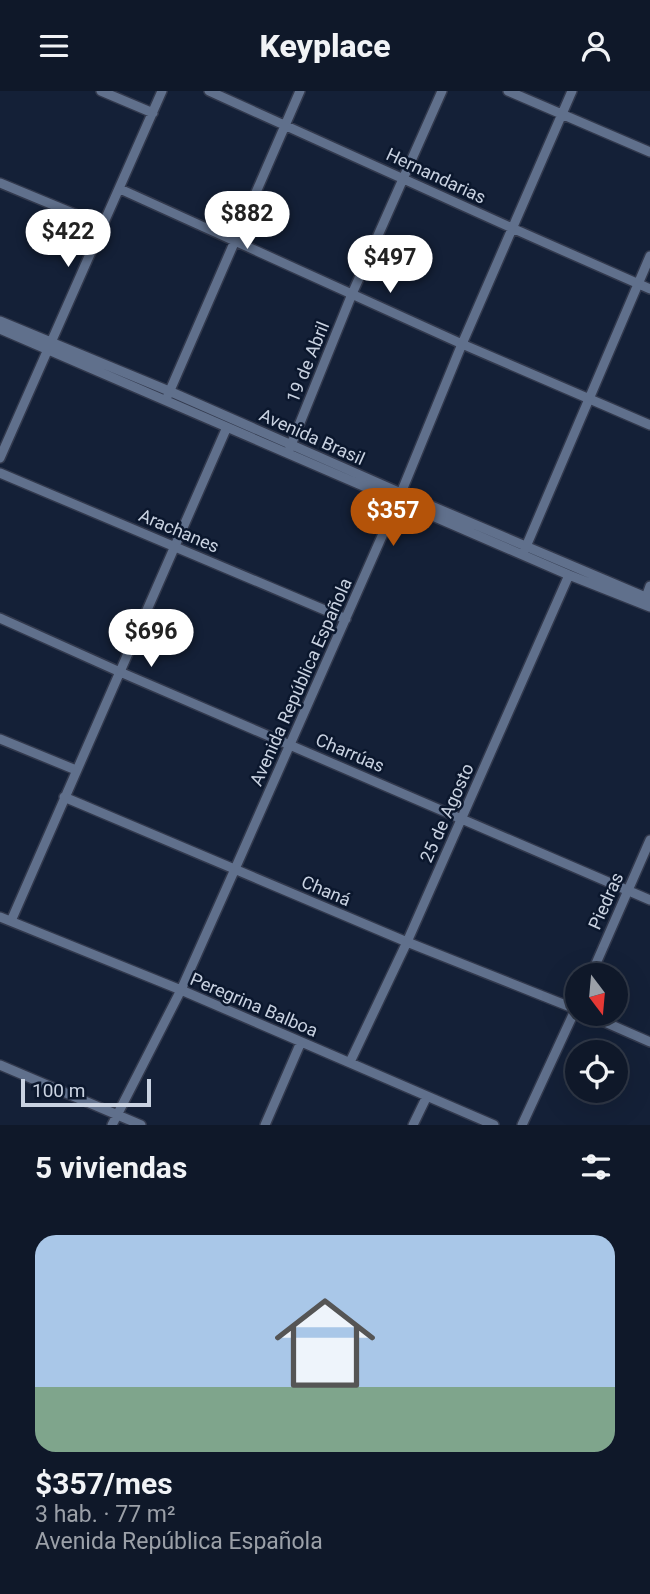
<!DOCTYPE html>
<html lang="es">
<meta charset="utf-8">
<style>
body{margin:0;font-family:Roboto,sans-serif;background:#1d2535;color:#f1f3f6;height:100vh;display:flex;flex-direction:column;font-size:26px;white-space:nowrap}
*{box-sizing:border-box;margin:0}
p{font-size:23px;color:#9ba0a8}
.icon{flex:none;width:38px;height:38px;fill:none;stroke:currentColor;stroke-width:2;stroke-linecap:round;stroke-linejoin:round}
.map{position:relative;height:1034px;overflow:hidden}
.drawer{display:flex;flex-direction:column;background:#0f1829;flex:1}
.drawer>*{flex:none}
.needle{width:46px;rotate:164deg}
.fabs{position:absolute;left:565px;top:872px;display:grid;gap:14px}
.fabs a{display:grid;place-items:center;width:63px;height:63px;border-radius:50%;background:#0f1829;box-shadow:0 7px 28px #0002,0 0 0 2px #2f3746;font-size:35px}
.scale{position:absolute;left:21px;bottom:18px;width:130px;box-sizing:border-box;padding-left:7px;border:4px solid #c9d2e1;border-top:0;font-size:19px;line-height:24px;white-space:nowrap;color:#c9d2e1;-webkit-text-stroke:5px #0b172d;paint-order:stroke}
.price{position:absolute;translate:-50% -60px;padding:0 16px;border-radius:24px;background:#fff;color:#222;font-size:23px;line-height:46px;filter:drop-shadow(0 2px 4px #0008)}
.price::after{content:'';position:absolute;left:50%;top:42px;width:21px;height:16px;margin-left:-10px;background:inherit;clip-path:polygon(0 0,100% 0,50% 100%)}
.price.selected{background:#b45309;color:#fff}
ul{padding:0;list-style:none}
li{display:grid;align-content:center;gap:14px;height:371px;padding:0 35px}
li span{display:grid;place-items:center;height:217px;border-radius:21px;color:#555}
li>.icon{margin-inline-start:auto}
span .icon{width:126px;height:126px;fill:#fffc;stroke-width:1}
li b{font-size:30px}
h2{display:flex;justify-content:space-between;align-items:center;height:84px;padding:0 35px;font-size:30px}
header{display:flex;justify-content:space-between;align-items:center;height:91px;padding:0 35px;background:#0f1829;font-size:32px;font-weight:800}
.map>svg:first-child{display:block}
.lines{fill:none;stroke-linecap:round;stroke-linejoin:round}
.street-casing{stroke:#32394d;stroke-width:12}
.street{stroke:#60708c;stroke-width:9}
.labels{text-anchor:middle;stroke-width:5;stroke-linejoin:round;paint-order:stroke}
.street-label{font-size:18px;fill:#c9d2e1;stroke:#0b172d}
</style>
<header><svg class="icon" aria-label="menu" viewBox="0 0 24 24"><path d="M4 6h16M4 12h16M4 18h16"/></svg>Keyplace<svg class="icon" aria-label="person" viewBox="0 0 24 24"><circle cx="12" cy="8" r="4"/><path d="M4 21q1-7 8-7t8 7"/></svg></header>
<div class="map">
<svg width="650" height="1034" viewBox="0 0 650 1034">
<rect width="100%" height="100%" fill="#142037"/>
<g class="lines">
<defs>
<path id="street" d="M101,0L153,22
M209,0L512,137L650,198
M508,0L650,61
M0,92L104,135
M120,98L462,253L650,334
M0,230L169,300L401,402L650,508
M0,238L569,484L650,516
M168,304L300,0
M289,359L352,203L442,0
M0,367L162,0
M0,382L346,528
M525,458L650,165
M644,512L650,495
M0,527L120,581L650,809
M0,648L76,679
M64,706L407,851L578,919
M0,826L181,899L494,1034
M11,830L227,336
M591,884L650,749
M584,922L650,951
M350,971L407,851L569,484
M0,974L141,1034
M112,1034L181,899L235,778L401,402L462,253L572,0
M265,1034L301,951
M413,1034L427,1005
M522,1034L577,915"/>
</defs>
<use href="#street" class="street-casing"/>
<use href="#street" class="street"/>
</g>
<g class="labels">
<g class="street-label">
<text transform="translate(436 85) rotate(25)" y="6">Hernandarias</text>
<text transform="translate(308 271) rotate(-68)" y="6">19 de Abril</text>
<text transform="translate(312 346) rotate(24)" y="6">Avenida Brasil</text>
<text transform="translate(179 440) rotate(23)" y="6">Arachanes</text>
<text transform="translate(301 591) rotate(-66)" y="6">Avenida República Española</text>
<text transform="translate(350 662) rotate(23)" y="6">Charrúas</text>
<text transform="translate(447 722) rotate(-66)" y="6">25 de Agosto</text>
<text transform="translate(326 800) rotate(23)" y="6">Chaná</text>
<text transform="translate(606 810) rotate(-66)" y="6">Piedras</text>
<text transform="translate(254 914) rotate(23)" y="6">Peregrina Balboa</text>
</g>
</g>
</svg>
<div class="fabs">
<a><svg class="needle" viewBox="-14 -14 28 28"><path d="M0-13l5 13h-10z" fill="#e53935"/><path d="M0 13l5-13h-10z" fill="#9ba0a8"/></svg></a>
<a><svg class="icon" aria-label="locate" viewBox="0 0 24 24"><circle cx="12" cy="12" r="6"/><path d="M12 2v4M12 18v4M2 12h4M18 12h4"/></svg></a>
</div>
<div class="scale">100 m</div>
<b class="price" style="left:247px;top:160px">$882</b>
<b class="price" style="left:68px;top:178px">$422</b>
<b class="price" style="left:390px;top:204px">$497</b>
<b class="price selected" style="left:393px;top:457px">$357</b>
<b class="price" style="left:151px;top:578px">$696</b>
</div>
<section class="drawer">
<h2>5 viviendas<svg class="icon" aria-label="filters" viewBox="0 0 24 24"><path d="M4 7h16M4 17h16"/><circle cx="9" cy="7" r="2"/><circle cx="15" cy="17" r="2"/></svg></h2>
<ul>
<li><span style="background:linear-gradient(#a9c7e8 70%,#7fa58c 0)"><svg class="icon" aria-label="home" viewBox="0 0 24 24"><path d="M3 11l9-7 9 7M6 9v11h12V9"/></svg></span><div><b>$357/mes</b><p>3 hab. · 77 m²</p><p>Avenida República Española</p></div></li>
</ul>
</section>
